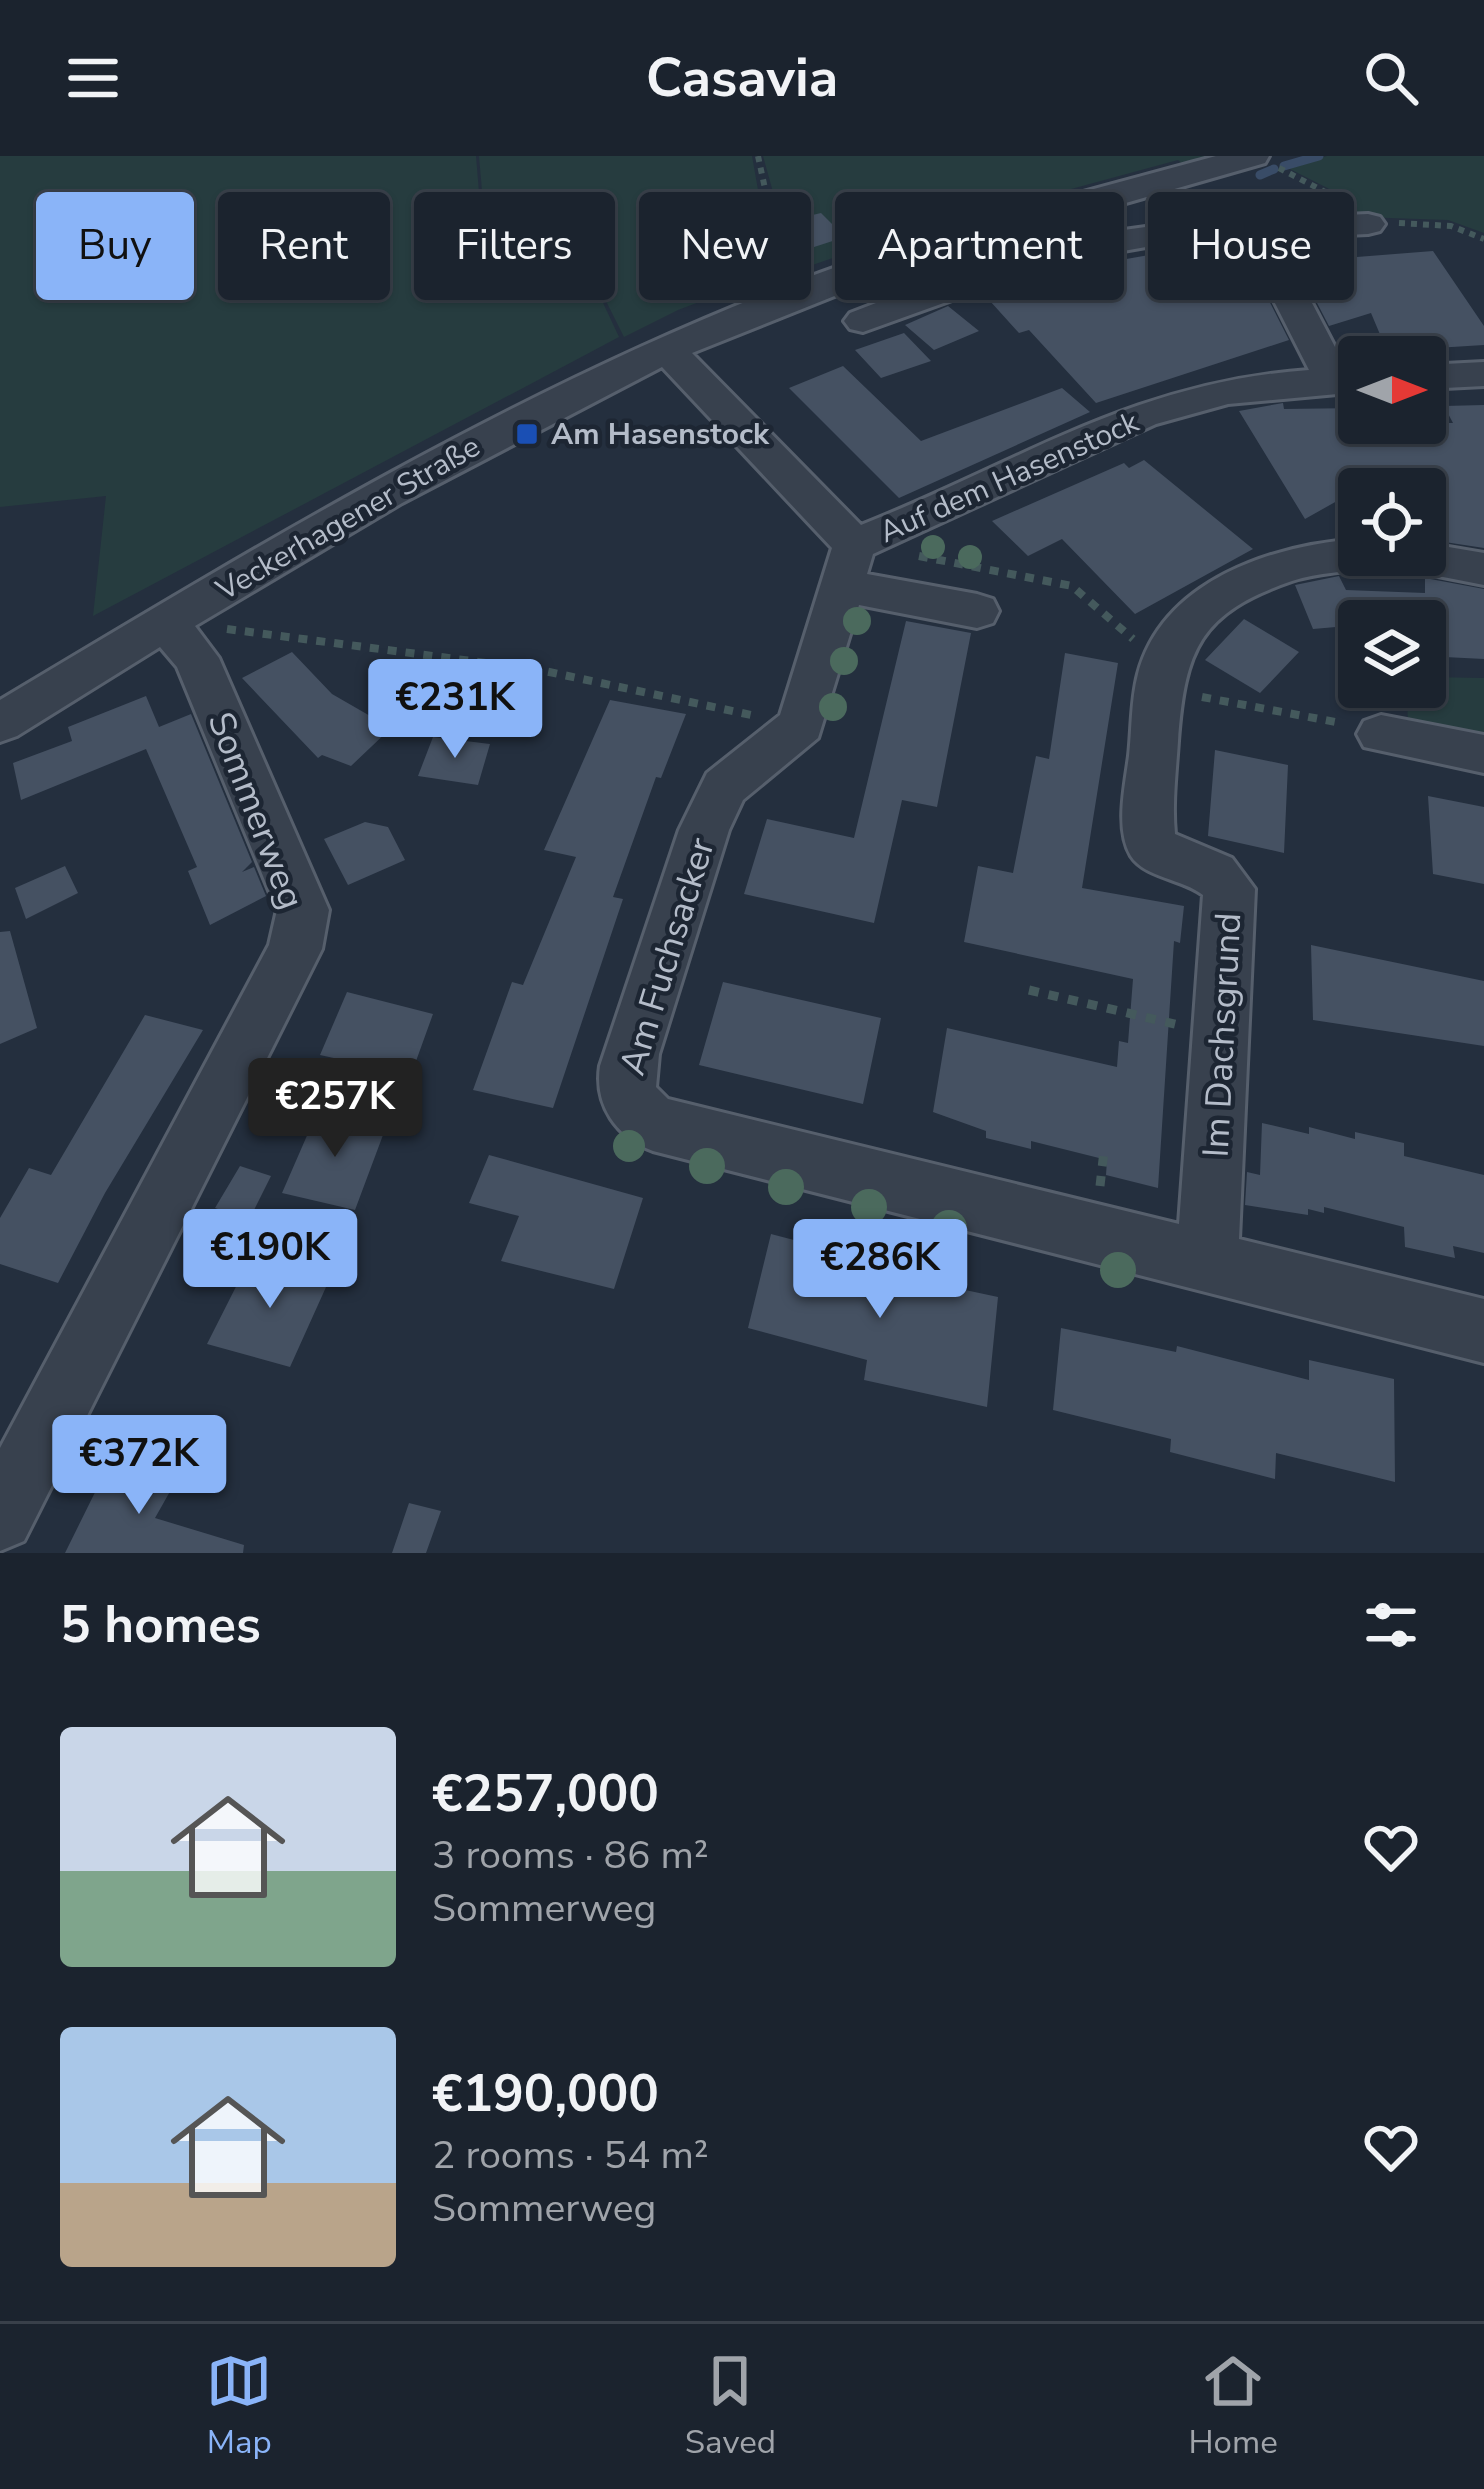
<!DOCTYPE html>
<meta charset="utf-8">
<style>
body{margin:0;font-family:"Nunito Sans",sans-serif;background:#282f3a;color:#f1f3f6;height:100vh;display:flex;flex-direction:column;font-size:45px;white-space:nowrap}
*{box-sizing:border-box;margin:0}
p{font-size:39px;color:#a0a4aa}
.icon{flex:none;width:66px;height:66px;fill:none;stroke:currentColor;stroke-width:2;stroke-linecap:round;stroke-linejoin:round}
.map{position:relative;height:1397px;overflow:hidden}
.panel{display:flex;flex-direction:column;background:#1b232e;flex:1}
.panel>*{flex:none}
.guide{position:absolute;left:36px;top:36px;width:1413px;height:108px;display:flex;gap:24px}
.needle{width:78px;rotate:90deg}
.fabs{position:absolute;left:1338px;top:180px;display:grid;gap:24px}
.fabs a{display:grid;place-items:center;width:108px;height:108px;border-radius:12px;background:#1b232e;box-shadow:0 3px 9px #0004,0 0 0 3px #39404a;font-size:60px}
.price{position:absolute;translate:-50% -102px;padding:0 27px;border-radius:12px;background:#8ab4f8;color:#111;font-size:39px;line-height:78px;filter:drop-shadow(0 3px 6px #0008)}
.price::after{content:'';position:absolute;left:50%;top:72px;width:36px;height:27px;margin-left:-18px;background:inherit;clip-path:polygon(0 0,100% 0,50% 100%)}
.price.current{background:#222;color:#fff}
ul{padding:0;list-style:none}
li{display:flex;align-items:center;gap:36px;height:300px;padding:0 60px}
li span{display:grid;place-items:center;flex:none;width:336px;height:240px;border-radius:12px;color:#555}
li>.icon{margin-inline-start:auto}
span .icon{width:144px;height:144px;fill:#fffc;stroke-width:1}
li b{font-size:51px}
h2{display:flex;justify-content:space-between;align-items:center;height:144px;padding:0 60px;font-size:51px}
.pill{padding:0 42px;border-radius:12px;background:#1b232e;box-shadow:0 3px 9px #0004,0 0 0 3px #39404a;font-size:42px;line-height:108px}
.pill.current{background:#8ab4f8;color:#111}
header{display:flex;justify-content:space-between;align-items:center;height:156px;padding:0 60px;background:#1b232e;font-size:54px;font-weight:700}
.tabs{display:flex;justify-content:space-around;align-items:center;height:168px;border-top:3px solid #39404a;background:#1b232e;font-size:33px;color:#a0a4aa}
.tabs a{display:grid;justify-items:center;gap:6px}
.tabs .current{color:#8ab4f8}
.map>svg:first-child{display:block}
.green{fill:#263c3f}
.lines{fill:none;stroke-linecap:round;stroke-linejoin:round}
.stream{stroke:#394c67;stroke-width:9}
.building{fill:#455162}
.minor-casing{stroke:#565f6c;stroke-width:6}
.path-far2{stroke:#44595c;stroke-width:6;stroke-dasharray:6 6;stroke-linecap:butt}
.path-far1{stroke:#44595c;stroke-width:8;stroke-dasharray:9 9;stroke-linecap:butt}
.path{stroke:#44595c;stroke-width:9;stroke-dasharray:10 10;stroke-linecap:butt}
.minor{fill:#38414e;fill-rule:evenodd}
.tree{fill:#4b6a5d}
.transit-dot{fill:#1a4fb4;stroke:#1d2633;stroke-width:4.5}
.labels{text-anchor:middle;stroke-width:9;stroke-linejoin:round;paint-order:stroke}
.far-poi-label{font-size:30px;font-weight:bold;fill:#b4bcc9;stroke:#1d2633;text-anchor:start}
.far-street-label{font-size:30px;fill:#b4bcc9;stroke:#1d2633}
.street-label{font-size:36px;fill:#b4bcc9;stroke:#1d2633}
</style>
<header><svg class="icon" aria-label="menu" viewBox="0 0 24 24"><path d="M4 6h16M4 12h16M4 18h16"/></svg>Casavia<svg class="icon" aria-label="search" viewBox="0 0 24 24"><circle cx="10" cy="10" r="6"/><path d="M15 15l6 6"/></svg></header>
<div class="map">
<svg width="1484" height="1397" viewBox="0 0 1484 1397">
<rect width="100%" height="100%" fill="#242f3e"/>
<path class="green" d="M0,0H476L479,36L582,84L589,94L597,134L619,181L93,460L106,340L0,351Z
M479,0H752L773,118L678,154L624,181L600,133L594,93L570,73L482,35Z
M763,0H1216L1185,10L1178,4L891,82L795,115Z
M1327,0H1484V77L1448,64L1331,60L1326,57L1340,53L1345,41L1286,11Z
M1425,521L1484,522V590L1408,576L1407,531H1425Z"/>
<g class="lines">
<path class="stream" d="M1284,10L1319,0
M1260,19L1274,13"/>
</g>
<path class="building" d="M821,57L845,81L811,92L787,65Z
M1183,93L1190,102L1246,99L1289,184L1096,247L1029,174L1019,177L990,145L1087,119L1081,111Z
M1339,94L1344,102L1433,95L1484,170V189L1387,195L1371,157L1329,170L1291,97Z
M948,150L979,175L934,194L905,169Z
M904,177L931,205L881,222L855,194Z
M843,210L921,285L1062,232L1090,256L899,342L789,232Z
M1283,247L1284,253L1359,252V267H1453L1444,250L1484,249V392L1425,383V333H1371L1385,318L1305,363L1239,255Z
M1144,304L1253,393L1135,458L1062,383L1028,400L992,365L1124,307L1129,312Z
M1339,420L1346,434L1425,437V422L1484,433V503L1425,500V465H1359V469L1313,473L1295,429Z
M1244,463L1299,496L1260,537L1205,504Z
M906,465L971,477L937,651L902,644L874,767L744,738L767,663L854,682Z
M292,496L332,538L391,572L351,610L322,599L318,602L242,522Z
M1065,497L1118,507L1082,732L1184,750L1180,787L1174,785L1158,1032L1106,1019L1107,1004L1031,985V993L986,982V975L933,956L947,872L1117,911L1119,885L1128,887L1133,823L964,786L978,710L1013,717L1036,600L1049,603Z
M146,540L159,571L191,558L252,706L242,716L254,711L266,740L210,769L188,715L197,711L146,593L21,644L13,607L72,585L68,571Z
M610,544L686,558L661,622L656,621L613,741L623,743L553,952L473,934L512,826L523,829L576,701L544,694Z
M433,581L490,588L478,629L418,620Z
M1215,594L1288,609L1284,697L1208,680Z
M1428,640L1484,651V728L1433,718Z
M365,666L388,671L405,704L348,729L324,683Z
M65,710L78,737L26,763L15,732Z
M10,775L37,872L0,888V776Z
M1311,789L1484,825V890L1313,864Z
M723,826L881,862L863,948L699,909Z
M347,836L433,858L411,919L320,899Z
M145,859L203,874L105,1037L58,1127L0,1108V1062L29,1012L51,1019Z
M319,952L386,971L355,1054L282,1037Z
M1262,967L1309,978V971L1355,983V976L1404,987V1000L1484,1019V1097L1453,1090L1455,1102L1405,1091L1404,1071L1324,1051V1057L1308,1053V1059L1245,1049L1247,1016L1260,1019Z
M489,999L643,1042L614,1133L501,1105L519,1060L469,1047Z
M240,1010L271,1020L249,1064L215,1052Z
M771,1078L836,1095L834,1106L998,1141L987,1251L864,1224L867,1204L748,1172Z
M252,1099L331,1120L290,1211L207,1188Z
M1061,1172L1176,1196L1177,1190L1309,1224V1204L1394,1223L1395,1326L1276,1297L1275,1323L1170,1296L1171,1283L1053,1254Z
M112,1302L144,1316L148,1308L181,1316L155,1362L244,1389L243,1397H65Z
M409,1347L441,1355L426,1397H392Z"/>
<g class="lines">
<defs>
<path id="minor" d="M1216,0H1269L1265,7L917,107L692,197L861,369C1018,307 1133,226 1309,214L1243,84L1146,91L1055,107L863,176L850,173L844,165L850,157L980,107L1073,81L1182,66L1368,58L1380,61L1385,68L1380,75L1368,78L1278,82L1346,212H1359V236L1228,248L1156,268L873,398L867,418L977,438L993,443L999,455L993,467L977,472L859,449L818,582L743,644L729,674L659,898L656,931L668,943L1179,1068L1203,739C1183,723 1145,722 1131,700C1115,673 1125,630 1129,600C1132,573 1131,544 1138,518C1163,424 1273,389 1359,383V399H1380L1374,409C1347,417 1319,416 1292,425C1199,457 1185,494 1178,585C1176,616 1172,647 1175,678L1232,702L1255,733L1239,1083L1484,1143V1207L653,995C617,981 594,950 600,910L679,674L707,617L780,559L832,392L662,211L402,347L195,470L219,502L329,754L322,793L24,1385L0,1395V1292L269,789L277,754L177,511L160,491L17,580L0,586V544C252,393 506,239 780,132C922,76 1070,40 1216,0Z
M1484,206V230L1425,233V209Z
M1425,387L1484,397V429L1387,410L1380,399H1425Z
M1381,559L1484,579V617L1364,591L1357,578L1364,565Z"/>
</defs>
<use href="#minor" class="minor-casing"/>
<path class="path-far2" d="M758,0L783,116
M1279,12L1329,38
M1399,67L1451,70L1484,83"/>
<path class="path-far1" d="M919,400L1072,430L1133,483
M227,473L540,514L751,559
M1202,541L1341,567"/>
<path class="path" d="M1029,834L1179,869
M1100,1030L1104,995"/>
<use href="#minor" class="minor"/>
</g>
<g class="tree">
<circle cx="933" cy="391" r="12"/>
<circle cx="970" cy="401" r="12"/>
<circle cx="857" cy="465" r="14"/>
<circle cx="844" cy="505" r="14"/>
<circle cx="833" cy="551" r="14"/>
<circle cx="629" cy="990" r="16"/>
<circle cx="707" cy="1010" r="18"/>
<circle cx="786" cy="1031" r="18"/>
<circle cx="869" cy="1051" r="18"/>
<circle cx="949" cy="1072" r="18"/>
<circle cx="1118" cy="1114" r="18"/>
</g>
<rect class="transit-dot" x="515" y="266" width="24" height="24" rx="6"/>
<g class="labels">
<g class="far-poi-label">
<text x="551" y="288">Am Hasenstock</text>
</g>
<g class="far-street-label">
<text transform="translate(1009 321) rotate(-24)" y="10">Auf dem Hasenstock</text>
<text transform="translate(348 362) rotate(-30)" y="10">Veckerhagener Straße</text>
</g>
<g class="street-label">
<text transform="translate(257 654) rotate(69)" y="13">Sommerweg</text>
<text transform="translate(666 800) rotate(-73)" y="13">Am Fuchsacker</text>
<text transform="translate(1221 879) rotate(-87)" y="13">Im Dachsgrund</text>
</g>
</g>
</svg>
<div class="fabs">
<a><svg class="needle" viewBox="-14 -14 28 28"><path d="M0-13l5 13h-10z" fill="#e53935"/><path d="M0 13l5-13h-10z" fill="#a0a4aa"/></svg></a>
<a><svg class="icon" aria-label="locate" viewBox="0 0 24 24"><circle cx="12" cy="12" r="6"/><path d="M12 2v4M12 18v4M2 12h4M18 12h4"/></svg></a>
<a><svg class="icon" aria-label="layers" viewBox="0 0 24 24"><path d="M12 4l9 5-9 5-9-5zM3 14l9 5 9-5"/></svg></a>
</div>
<b class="price" style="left:455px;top:605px">€231K</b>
<b class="price current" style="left:335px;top:1004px">€257K</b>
<b class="price" style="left:270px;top:1155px">€190K</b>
<b class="price" style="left:880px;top:1165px">€286K</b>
<b class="price" style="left:139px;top:1361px">€372K</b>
<div class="guide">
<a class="pill current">Buy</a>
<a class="pill">Rent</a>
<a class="pill">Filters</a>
<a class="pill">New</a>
<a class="pill">Apartment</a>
<a class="pill">House</a>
</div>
</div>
<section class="panel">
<h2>5 homes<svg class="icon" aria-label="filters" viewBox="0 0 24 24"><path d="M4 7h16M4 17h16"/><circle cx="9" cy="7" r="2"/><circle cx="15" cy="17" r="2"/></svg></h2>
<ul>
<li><span style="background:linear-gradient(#c9d6e8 60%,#7fa58c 0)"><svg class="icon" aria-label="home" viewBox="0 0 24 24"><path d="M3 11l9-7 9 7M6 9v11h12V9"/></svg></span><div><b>€257,000</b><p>3 rooms · 86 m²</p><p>Sommerweg</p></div><svg class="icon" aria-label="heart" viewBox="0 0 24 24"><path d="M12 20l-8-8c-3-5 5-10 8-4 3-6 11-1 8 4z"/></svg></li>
<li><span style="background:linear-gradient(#a9c7e8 65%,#b9a48a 0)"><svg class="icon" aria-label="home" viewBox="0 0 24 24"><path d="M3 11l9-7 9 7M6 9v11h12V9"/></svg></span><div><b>€190,000</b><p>2 rooms · 54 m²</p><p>Sommerweg</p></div><svg class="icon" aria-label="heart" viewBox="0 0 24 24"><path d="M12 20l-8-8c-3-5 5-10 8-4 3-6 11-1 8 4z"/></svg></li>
</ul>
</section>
<nav class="tabs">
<a class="current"><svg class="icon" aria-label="map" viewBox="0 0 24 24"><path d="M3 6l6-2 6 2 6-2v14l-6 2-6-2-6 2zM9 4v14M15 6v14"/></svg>Map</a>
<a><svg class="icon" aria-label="saved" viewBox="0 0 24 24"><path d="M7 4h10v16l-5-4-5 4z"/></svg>Saved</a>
<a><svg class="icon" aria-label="home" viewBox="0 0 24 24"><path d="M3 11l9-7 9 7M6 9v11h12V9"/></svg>Home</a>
</nav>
